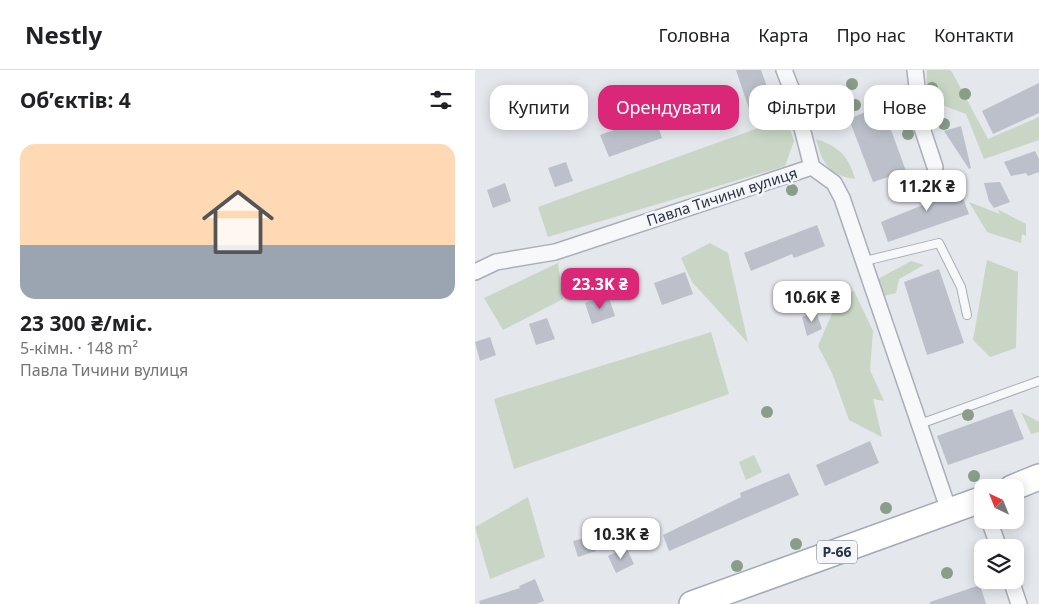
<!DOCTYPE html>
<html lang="uk">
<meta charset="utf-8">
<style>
body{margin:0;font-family:"Noto Sans",sans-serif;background:#f2f2f2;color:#202124;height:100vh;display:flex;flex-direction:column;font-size:19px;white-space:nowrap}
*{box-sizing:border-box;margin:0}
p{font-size:16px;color:#757577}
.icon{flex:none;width:28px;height:28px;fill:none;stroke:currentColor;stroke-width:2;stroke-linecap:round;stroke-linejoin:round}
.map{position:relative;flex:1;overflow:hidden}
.side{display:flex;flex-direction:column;background:#fff;width:475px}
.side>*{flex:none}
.guide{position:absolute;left:15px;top:15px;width:474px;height:45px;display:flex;gap:10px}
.needle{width:32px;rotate:317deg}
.controls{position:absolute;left:499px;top:409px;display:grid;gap:10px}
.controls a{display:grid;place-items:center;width:50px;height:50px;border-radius:10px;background:#fff;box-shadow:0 2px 12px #0003;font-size:25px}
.price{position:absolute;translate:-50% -42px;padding:0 11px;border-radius:10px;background:#fff;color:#222;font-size:16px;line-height:32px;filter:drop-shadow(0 1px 2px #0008)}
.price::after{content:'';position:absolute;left:50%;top:30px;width:15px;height:11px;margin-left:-8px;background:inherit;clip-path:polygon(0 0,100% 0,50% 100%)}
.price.active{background:#db2777;color:#fff}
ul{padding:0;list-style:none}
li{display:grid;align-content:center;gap:10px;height:265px;padding:0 20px}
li+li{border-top:1px solid #e0e0e0}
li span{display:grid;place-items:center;height:155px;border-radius:15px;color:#555}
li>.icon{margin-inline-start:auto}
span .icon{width:90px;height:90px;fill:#fffc;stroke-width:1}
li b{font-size:21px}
h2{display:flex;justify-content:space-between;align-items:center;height:60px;padding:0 20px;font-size:21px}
.chip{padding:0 18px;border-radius:15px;background:#fff;box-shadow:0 2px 12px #0003;font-size:18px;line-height:45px}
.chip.active{background:#db2777;color:#fff}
header{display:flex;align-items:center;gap:30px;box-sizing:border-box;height:70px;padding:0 25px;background:#fff;border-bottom:1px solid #e0e0e0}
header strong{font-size:24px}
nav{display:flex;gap:28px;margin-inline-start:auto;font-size:18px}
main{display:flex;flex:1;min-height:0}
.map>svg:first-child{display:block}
.green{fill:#c9d6c5}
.building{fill:#bbc0ca}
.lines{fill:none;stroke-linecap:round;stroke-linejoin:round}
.lane-casing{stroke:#a9aeb7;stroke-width:10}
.street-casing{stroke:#a9aeb7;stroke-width:18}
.primary-casing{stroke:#a3abb8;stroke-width:28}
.lane{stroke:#f7f8fa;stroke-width:8}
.street{stroke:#f7f8fa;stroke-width:15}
.primary{stroke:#fff;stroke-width:25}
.tree{fill:#899d89}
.labels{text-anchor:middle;stroke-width:5;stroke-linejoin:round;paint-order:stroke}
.shield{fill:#f4f6f9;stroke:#676e7b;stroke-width:1}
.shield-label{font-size:14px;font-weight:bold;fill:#2b3445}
.street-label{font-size:15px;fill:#2b3445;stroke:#f4f6f9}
</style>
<header>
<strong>Nestly</strong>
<nav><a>Головна</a><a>Карта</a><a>Про нас</a><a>Контакти</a></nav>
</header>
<main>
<section class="side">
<h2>Об’єктів: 4<svg class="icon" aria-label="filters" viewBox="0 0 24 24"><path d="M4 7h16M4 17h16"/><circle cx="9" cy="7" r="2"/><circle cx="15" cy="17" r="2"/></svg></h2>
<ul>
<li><span style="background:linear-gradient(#ffd9b3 65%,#9aa5b1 0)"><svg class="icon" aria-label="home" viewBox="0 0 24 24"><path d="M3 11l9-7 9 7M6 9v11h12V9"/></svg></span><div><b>23 300 ₴/міс.</b><p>5-кімн. · 148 m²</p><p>Павла Тичини вулиця</p></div></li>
</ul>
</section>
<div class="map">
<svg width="564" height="534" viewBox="0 0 564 534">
<rect width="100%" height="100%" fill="#e4e7ec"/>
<path class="green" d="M452,0H475L477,2L513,69L564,47V70L509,89L491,44L451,29Z
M311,48L319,71L310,96L73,167L63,137Z
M341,69C363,76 374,86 380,109C353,105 348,94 341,69Z
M494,132L525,144L522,139L551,154V166L547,164L546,173L512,162Z
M235,173L253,183L273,273L217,212L206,188Z
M512,190L543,202L541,278L515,287L498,270Z
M436,191L449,195L424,209L421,223L409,226L403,209Z
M83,193L88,229L28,260L9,228Z
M379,221L398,261L395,300L409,331L398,329L407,367L374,350L357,303L343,276L365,225Z
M236,262L254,324L39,399L19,329Z
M546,342L564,352V362L556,364Z
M279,385L287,402L271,410L264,392Z
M53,427L70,487L15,509L0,457Z"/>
<path class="building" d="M261,0H286L298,34L275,42Z
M564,13V43L518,64L507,41Z
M407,35L431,101L398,112L374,49Z
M179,45L187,68L134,87L125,65Z
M486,56L496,98L494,99L469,61Z
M560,81L564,89V102L553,106L551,103L536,106L529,92Z
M91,92L98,111L80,117L73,98Z
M469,104L472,126L486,123L494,144L413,172L406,152L455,132L452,109Z
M525,112L535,132L519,138L514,131L509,113Z
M30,113L36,131L18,138L12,120Z
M342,155L350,176L319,188L317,184L276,201L269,183Z
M464,199L489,273L452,285L429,212Z
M210,202L218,224L187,235L179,213Z
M133,225L140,246L117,254L110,233Z
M341,241L347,259L332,266L327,247Z
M72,248L80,269L61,275L54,254Z
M15,267L21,285L5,291L0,272Z
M537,339L549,369L473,395L462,366Z
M395,371L404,393L350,416L341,395Z
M314,403L324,425L194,481L188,465L266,427L265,423Z
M117,466L121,481L103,487L98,471Z
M151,477L159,494L141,503L133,486Z
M60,509L69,531L61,534H5L4,531L45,518L44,516Z
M505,515L511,534H455V532Z"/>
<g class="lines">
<defs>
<path id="lane" d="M390,191L464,173L486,217L492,245
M445,354L564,311"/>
<path id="street" d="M309,0L318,23L337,97
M440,0L447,58L460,97
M0,202L21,192L80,182L337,97L359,113L367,128L474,441
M514,450L524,478
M536,510L544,534"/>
<path id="primary" d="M537,418L564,407
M217,534L508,429"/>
</defs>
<use href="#lane" class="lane-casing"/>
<use href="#street" class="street-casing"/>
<use href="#primary" class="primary-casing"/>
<use href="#lane" class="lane"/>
<use href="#street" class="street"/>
<use href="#primary" class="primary"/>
</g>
<g class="tree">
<circle cx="377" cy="14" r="6"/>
<circle cx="457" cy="18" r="6"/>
<circle cx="490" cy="24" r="6"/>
<circle cx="427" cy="28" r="6"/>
<circle cx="380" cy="35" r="6"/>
<circle cx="427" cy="50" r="6"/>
<circle cx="469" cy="54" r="6"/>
<circle cx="433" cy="64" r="6"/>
<circle cx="317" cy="120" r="6"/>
<circle cx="292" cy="342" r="6"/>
<circle cx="493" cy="345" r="6"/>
<circle cx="499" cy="406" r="6"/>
<circle cx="411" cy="438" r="6"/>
<circle cx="321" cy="474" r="6"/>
<circle cx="262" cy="496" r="6"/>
<circle cx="472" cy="503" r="6"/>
</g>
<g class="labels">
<rect class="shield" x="342" y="470.5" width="40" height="23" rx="4"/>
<g class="shield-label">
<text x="362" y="487">Р-66</text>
</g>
<g class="street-label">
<text transform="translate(247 127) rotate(-18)" y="5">Павла Тичини вулиця</text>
</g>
</g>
</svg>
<div class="controls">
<a><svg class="needle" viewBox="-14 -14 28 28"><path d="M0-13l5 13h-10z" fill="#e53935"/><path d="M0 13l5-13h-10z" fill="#757577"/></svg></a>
<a><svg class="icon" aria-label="layers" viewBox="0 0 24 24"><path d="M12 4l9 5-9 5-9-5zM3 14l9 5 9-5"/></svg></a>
</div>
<b class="price" style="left:452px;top:142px">11.2K ₴</b>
<b class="price active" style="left:125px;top:240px">23.3K ₴</b>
<b class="price" style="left:337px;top:253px">10.6K ₴</b>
<b class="price" style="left:146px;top:490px">10.3K ₴</b>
<div class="guide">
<a class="chip">Купити</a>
<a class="chip active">Орендувати</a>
<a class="chip">Фільтри</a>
<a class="chip">Нове</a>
</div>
</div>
</main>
